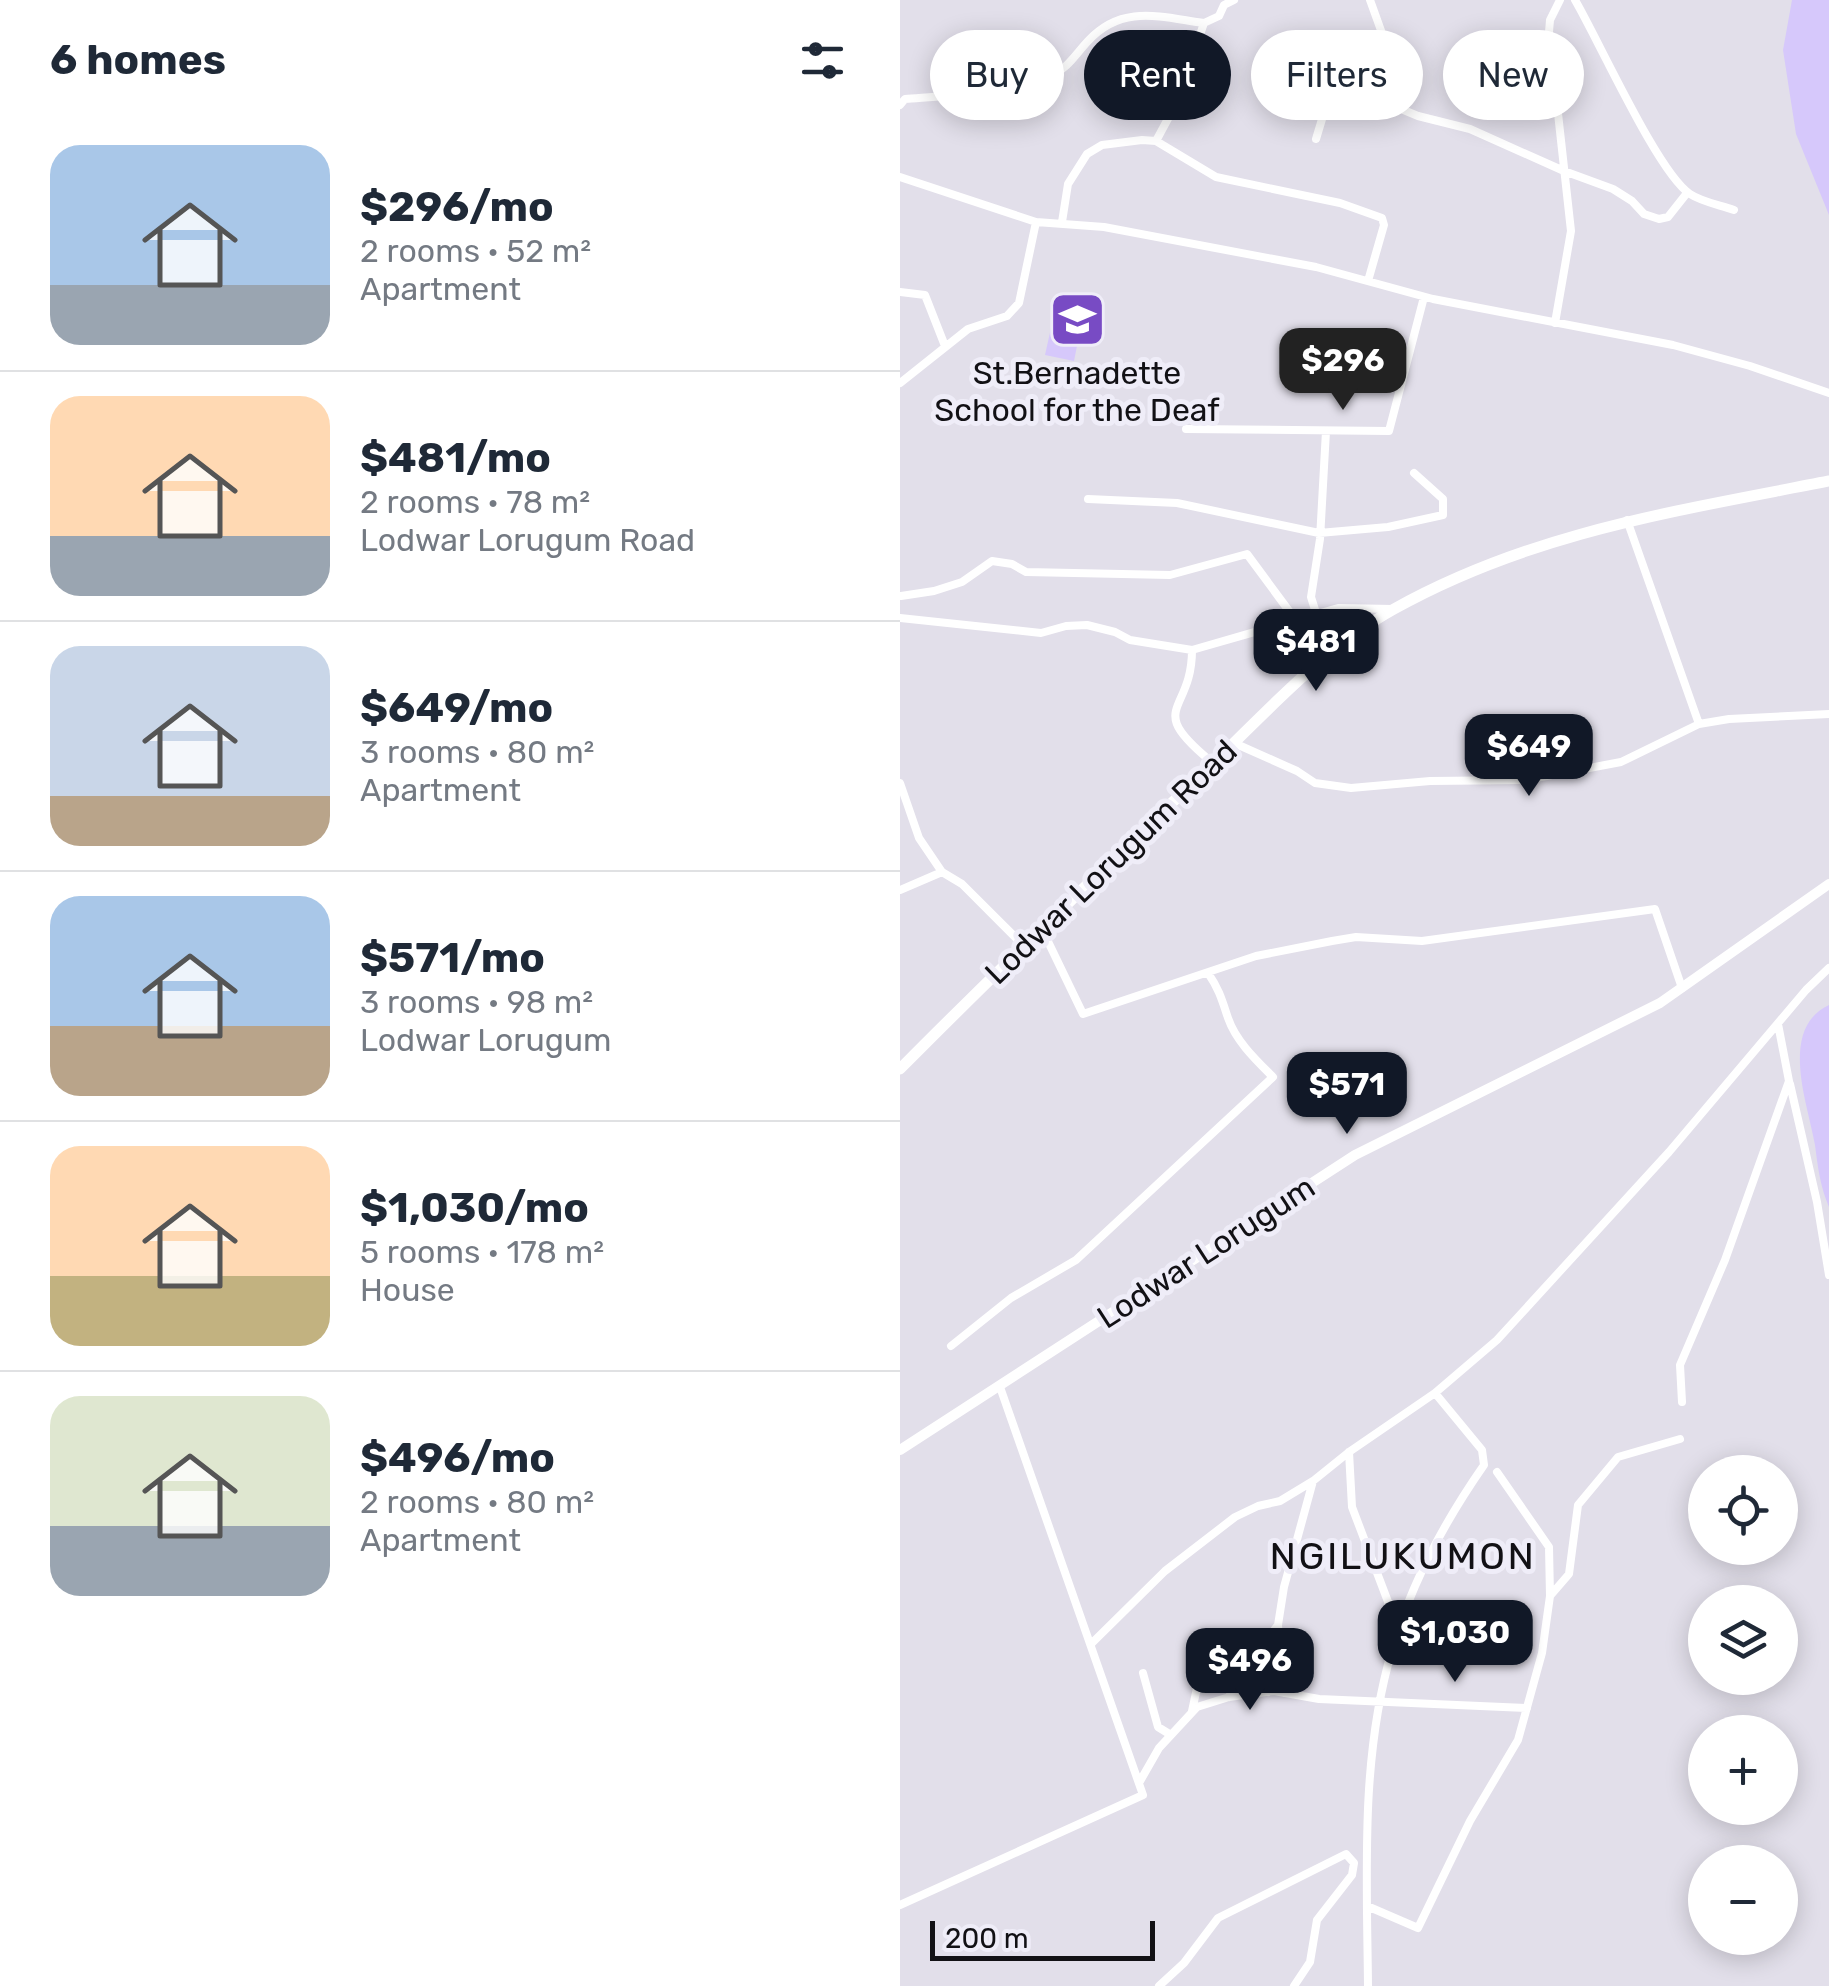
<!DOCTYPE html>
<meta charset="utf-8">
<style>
body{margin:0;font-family:Rubik,sans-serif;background:#f2f2f3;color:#1f2937;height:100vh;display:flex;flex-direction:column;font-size:38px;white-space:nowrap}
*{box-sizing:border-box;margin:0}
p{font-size:32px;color:#747a83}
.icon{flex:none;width:55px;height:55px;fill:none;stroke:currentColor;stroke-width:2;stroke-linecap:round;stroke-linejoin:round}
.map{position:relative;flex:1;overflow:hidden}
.side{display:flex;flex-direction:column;background:#fff;width:900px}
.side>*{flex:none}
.banner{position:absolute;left:30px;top:30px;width:748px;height:90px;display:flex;gap:20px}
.tools{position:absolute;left:788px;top:1455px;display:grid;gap:20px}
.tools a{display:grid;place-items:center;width:110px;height:110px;border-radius:50%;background:#fff;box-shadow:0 5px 25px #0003;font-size:50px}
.scale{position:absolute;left:30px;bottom:25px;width:225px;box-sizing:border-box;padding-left:10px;border:5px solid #121115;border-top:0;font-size:28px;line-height:35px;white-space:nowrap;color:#121115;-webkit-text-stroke:8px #efedf8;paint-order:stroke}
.price{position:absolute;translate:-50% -85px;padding:0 22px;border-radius:20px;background:#111827;color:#fff;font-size:32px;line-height:65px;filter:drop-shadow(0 2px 5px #0008)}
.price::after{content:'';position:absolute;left:50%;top:60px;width:30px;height:22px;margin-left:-15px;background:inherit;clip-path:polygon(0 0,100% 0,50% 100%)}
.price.on{background:#222;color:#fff}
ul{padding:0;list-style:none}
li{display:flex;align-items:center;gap:30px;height:250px;padding:0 50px}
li+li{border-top:2px solid #e0e1e3}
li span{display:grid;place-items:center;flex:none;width:280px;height:200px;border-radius:30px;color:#555}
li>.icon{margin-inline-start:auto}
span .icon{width:120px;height:120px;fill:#fffc;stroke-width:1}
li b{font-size:42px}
h2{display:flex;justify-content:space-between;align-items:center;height:120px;padding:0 50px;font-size:42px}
.chip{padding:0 35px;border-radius:45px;background:#fff;box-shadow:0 5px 25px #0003;font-size:35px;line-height:90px}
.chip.on{background:#111827;color:#fff}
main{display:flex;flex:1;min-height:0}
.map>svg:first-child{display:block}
.green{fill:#d6c8fb}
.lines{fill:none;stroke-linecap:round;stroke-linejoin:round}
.minor{stroke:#fff;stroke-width:8}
.tertiary{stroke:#fff;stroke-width:10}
.secondary{stroke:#fff;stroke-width:11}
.labels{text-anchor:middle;stroke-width:10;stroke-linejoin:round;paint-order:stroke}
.poi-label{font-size:32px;fill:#121115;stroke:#efedf8}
.street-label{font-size:32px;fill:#121115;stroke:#efedf8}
.quarter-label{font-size:38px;letter-spacing:2.5px;fill:#121115;stroke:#efedf8}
</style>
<main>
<section class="side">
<h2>6 homes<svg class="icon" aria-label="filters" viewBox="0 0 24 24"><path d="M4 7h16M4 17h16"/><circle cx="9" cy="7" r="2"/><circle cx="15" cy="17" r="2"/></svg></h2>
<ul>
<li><span style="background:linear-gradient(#a9c7e8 70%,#9aa5b1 0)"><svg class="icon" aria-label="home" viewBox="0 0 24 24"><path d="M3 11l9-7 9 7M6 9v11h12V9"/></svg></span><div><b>$296/mo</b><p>2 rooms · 52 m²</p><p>Apartment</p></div></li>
<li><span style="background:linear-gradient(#ffd9b3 70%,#9aa5b1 0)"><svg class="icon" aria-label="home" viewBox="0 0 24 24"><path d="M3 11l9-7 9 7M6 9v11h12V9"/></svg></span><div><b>$481/mo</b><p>2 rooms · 78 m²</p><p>Lodwar Lorugum Road</p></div></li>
<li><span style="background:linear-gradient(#c9d6e8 75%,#b9a48a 0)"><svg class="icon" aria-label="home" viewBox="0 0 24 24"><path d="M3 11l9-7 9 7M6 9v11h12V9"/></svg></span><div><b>$649/mo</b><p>3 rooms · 80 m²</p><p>Apartment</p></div></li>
<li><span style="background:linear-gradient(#a9c7e8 65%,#b9a48a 0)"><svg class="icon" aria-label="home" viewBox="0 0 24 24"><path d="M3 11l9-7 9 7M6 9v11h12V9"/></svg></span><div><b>$571/mo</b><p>3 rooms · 98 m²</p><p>Lodwar Lorugum</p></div></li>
<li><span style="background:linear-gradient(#ffd9b3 65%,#c2b280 0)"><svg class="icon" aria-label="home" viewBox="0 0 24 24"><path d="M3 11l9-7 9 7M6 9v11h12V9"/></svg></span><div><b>$1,030/mo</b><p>5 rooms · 178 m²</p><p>House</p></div></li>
<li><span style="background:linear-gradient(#dfe7d0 65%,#9aa5b1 0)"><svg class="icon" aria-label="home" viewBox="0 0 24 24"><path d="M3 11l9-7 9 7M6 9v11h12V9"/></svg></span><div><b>$496/mo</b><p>2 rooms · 80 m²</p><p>Apartment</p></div></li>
</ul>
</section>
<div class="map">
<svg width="929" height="1986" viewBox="0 0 929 1986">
<rect width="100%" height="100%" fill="#e2dfea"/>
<path class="green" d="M892,0H929V215L896,134L883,50Z
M155,310L183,316L174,361L145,355Z
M929,1005V1207C920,1186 918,1168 915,1145C908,1104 878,1029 929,1005Z"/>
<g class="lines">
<path class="minor" d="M470,0L483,36L505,61L484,100
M675,0C699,41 758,173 790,194C802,202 820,205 834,210
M0,105L5,99C44,96 117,93 150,77C168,68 175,55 188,41C222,4 260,17 304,23
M416,139L432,86L441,84L518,116L570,129L664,171L713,189L732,201L744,214L759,219L768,217L787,193
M256,141L277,102L304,23L319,16L324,5L334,0
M0,177L136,222L204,227L416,267L533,299L773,345L850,366L929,393
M162,222L168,184L187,154L202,145L242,140L256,141L316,177L440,203L482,218L484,225L468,281
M0,292L25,295L45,346
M655,323L671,231L649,32L650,20L660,0
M0,383L68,329L107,316L119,303L136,222
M286,429L489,431L524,297
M188,499L277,503L419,533L488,527L543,515V499L514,473
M727,520L799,724
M1,596L34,591L62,582L92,561L112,564L126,572L270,575L347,554L395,619
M417,616L411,597L420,539L426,431
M0,618L141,633L166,626L187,625L215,632L230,640L292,650L438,608L493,609
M292,650C292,715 243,706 313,763
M334,743L397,771L415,783L451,788L530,781L625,780L721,762L799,724L829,719L929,714
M0,783L19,838L42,872L62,884L123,945
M0,890L42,872
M141,927L183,1014L356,956L432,941L456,937L522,941L755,909L782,988
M890,1084L917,1202L929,1275
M51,1346L111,1298L176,1260L373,1077C355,1059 336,1041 328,1018C322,1000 319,989 308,973
M782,1402L780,1365L825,1260L889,1081L878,1024
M449,1452L452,1507L498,1628
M597,1472L649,1547L650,1596
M192,1643L265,1571L335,1517L358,1506L380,1501L413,1481L449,1452L535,1393L597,1340L769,1152L906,990L929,968
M243,1673L258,1727L271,1735
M384,1693L378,1625L384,1587L413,1481
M329,1697L337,1678L378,1625
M292,1711L303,1660L319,1661L368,1692
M239,1783L259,1748L297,1707L329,1697L374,1691L419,1699L627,1708
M0,1905L243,1795L100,1387
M467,1906L518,1928L570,1821L618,1740L642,1653L650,1596L669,1574L678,1505L718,1457L780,1439
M259,1986L284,1963L318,1918L446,1854L454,1863L452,1875L417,1920L410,1962L394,1986
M468,1986C467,1875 460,1758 492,1650C511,1583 545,1521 584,1465L582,1450L535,1393"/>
<path class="tertiary" d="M0,1450L455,1155L760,1003L929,884"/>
<path class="secondary" d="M0,1069C100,968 202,870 304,772C364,715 422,649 494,609C632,532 777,511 929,481"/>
</g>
<defs>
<symbol id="school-square" viewBox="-11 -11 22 22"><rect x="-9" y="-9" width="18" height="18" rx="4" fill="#784bc4" stroke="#efedf8"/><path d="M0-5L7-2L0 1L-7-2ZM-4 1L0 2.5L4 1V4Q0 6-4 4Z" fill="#fff"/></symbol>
</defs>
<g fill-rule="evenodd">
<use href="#school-square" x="146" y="288" width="63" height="63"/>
</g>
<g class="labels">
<g class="poi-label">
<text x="177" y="384">St.Bernadette<tspan x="177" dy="37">School for the Deaf</tspan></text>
</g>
<g class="street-label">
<text transform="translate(211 862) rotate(-44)" y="11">Lodwar Lorugum Road</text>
<text transform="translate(306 1252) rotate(-33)" y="11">Lodwar Lorugum</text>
</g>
<g class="quarter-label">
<text x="503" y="1569">NGILUKUMON</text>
</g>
</g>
</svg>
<div class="tools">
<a><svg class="icon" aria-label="locate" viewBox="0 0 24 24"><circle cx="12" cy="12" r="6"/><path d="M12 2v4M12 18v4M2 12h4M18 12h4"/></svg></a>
<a><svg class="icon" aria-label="layers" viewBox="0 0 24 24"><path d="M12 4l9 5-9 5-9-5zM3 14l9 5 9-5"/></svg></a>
<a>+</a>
<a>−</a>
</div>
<div class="scale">200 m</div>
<b class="price on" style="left:443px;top:413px">$296</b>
<b class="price" style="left:416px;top:694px">$481</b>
<b class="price" style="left:629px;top:799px">$649</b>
<b class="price" style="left:447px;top:1137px">$571</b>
<b class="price" style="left:555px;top:1685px">$1,030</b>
<b class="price" style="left:350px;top:1713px">$496</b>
<div class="banner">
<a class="chip">Buy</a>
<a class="chip on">Rent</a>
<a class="chip">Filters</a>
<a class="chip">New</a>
</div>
</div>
</main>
